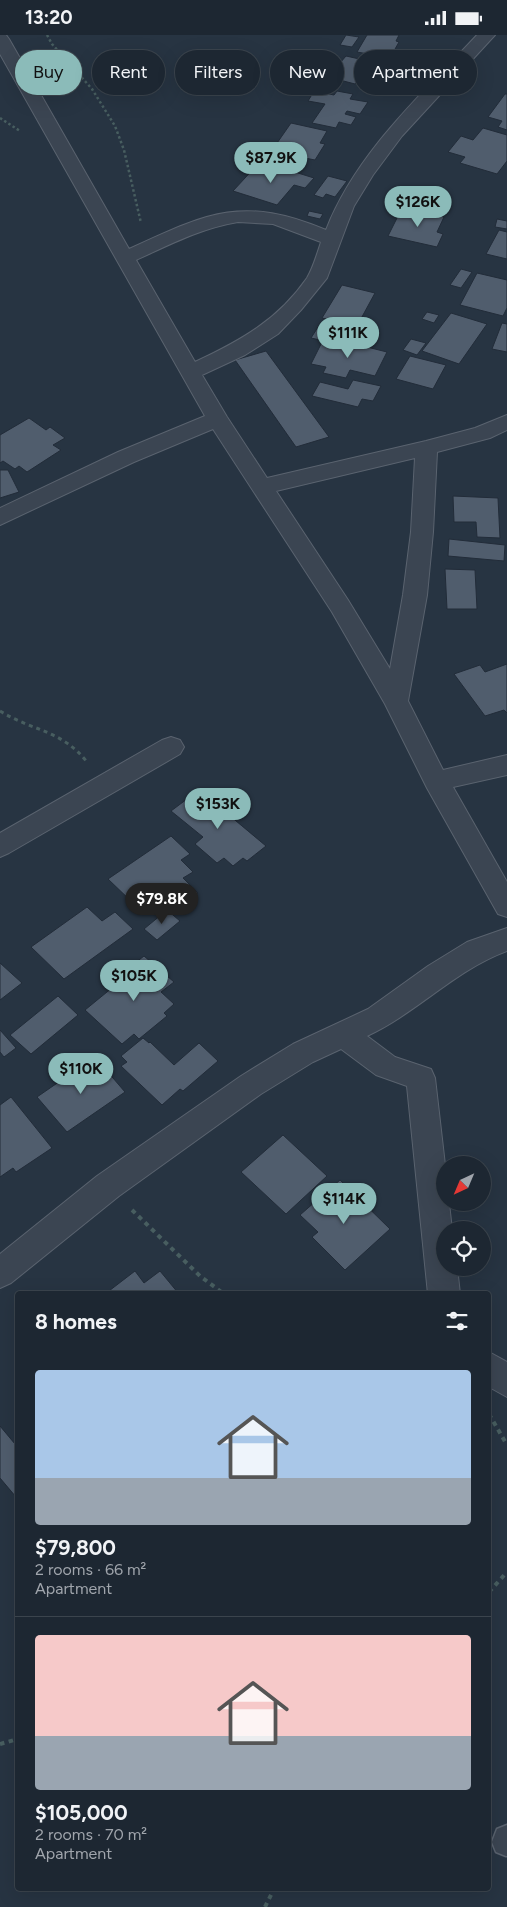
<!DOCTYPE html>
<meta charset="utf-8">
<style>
body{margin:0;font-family:Figtree,sans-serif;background:#252f3a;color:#f1f3f6;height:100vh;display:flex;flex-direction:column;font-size:19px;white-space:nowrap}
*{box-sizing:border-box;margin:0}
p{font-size:16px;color:#a0a5ac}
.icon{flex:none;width:28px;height:28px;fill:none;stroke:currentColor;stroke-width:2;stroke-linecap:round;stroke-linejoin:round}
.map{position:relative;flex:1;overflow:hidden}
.drawer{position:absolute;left:15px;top:1256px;width:476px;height:600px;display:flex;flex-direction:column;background:#1d2732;border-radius:5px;box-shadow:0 5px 20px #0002,0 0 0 1px #3b444d}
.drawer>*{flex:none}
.top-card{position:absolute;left:15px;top:15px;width:478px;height:45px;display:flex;gap:10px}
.needle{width:32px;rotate:224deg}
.buttons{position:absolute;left:436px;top:1121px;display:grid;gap:10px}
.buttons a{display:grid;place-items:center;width:55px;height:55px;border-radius:50%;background:#1d2732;box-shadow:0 5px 20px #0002,0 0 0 1px #3b444d;font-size:25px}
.price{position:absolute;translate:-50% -42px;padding:0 11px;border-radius:18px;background:#8bbbb9;color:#111;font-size:16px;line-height:32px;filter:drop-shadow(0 1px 2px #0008)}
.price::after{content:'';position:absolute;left:50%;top:30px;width:15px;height:11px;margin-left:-8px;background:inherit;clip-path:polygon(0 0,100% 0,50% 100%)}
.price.selected{background:#222;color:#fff}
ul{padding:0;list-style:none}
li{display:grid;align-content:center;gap:10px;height:265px;padding:0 20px}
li+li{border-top:1px solid #3b444d}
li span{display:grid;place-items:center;height:155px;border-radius:5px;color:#555}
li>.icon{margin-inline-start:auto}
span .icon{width:90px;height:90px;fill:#fffc;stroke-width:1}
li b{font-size:21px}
h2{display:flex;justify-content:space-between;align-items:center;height:60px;padding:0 20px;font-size:21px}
.chip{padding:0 18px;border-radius:22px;background:#1d2732;box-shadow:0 5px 20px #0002,0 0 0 1px #3b444d;font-size:18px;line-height:45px}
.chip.selected{background:#8bbbb9;color:#111}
.status{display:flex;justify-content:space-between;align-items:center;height:35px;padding:0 25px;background:#1d2732;direction:ltr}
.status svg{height:14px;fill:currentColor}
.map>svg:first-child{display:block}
.building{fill:#505d6d;stroke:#222c39}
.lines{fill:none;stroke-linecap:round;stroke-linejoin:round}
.lane-casing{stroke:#5a636f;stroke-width:3}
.street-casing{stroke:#5a636f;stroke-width:2}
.path-far2{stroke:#485e60;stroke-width:2.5;stroke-dasharray:2.5 2.5;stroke-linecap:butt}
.path-far1{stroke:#485e60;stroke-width:3;stroke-dasharray:4 4;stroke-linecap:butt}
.path{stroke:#485e60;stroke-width:4;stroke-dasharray:4.5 4.5;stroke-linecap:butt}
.lane{fill:#3b4552;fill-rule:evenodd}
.street{fill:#3b4552;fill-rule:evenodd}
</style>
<div class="status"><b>13:20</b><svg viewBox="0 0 49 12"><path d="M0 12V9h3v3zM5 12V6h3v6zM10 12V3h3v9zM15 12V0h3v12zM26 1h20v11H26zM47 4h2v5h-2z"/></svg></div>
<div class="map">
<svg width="507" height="1872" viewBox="0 0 507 1872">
<rect width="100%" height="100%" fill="#273442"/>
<path class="building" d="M346,0L359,2L352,12L340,10Z
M367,0H399L396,6L399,7L390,23L357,17Z
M346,21L373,27L355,49L328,42Z
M316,53L331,56L329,59L334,60L337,56L353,59L350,64L368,67L360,79L347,76L345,79L356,82L351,90L339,87L336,93L312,88L325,69L308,66Z
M505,59H507V95L498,92L502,86L488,82Z
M291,88L327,96L320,108L325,109L315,125L305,123L300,130L272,123L280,112L275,111Z
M483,93L507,100V126L497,139L460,128L465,122L448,117L461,101L473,105Z
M257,130L279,137L282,133L314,143L305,153L294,150L277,170L233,156Z
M328,141L347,146L335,162L326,159L323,163L314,160Z
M402,173L444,182L437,197L443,199L437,212L388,201Z
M309,176L323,179L320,184L307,181Z
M497,184L507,186V194L495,192Z
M499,195L507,197V224L486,219Z
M461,234L472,237L461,253L450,250Z
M477,238L507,245V273L503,281L460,270Z
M342,250L375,258L357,291L322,283Z
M427,277L439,280L434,288L422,284Z
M451,278L487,289L459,329L422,316Z
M502,288L507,289V317L492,314Z
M318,292L326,294L320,305L311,303Z
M330,303L345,306L343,310L350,311L351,308L387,317L375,341L350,335L346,343L323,338L326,332L311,329L322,307L335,310L337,307L328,305Z
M411,304L426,308L417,320L403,315Z
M266,316L329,402L296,412L235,325Z
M410,321L446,330L433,354L396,344Z
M353,345L381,351L373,366L362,364L358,372L312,361L320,347L348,354Z
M29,383L46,395L50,392L65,403L53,410L61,415L27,437L19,431L15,434L3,426L0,428V400Z
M0,435H8L19,457L0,463Z
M453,461L498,463L500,503L477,502L476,487H454Z
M449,504L505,510L504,526L448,521Z
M445,534L475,535L477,574H447Z
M507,629V678L504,675L485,681L454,639L480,630L485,637Z
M199,755L266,811L247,826L243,823L233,831L224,823L217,828L195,809L203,802L171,776Z
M171,801L190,819L181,825L193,837L183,843L198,858L174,875L153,854L133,868L108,844Z
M87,872L102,886L115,877L133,894L64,944L31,912Z
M167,875L180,886L157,905L144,894Z
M144,921L174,947L161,957L174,969L164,978L167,981L139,1004L134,999L122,1009L85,975L129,939L125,936Z
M0,928L22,948L0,965Z
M58,961L78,980L31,1019L10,1000Z
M0,995L16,1013L4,1022L0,1017Z
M143,1003L149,1008L150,1007L174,1030L199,1008L218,1026L183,1056L180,1054L162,1070L121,1031L127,1027L121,1021Z
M95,1022L125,1057L67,1097L37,1062Z
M11,1062L52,1113L16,1137L13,1133L0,1142V1070Z
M283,1100L327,1141L286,1179L241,1137Z
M340,1145L390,1194L345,1235L312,1202L318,1197L300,1180Z
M135,1236L144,1248L160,1236L179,1259H105Z
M0,1391L15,1409L18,1406V1461L16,1462L0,1443Z"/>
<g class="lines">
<defs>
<path id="lane" d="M507,1790V1821H506L496,1817L492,1807L497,1794Z"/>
<path id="street" d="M0,0H6L9,4L129,214C207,178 242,160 326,195C356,118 421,60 477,0H495L402,101L373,140L354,171L327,243L301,275L278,299L245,320L202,340L227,382L267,443L426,406L475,393L507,380V395L490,403L437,417L433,497L427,560L408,666L443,735L507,720V740L453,752L507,847V882L498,879L427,753L385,669L332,577L213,394L134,427L0,490V473L118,417L205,381L0,19ZM238,187L273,189L321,207C317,219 313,233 307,243C278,285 240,306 195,327L136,225C169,210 201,193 238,187ZM415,423L411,497L403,560L390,634L348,565L276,456Z
M171,702L180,705L184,712L180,719L9,818L0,822V798L162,705Z
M507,893V916C455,935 417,978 367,1001L395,1022L431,1034L435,1043L445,1130V1168H449L452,1195H445V1232H457L460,1259H428L407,1051L376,1040L341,1014L313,1027L261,1059L119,1161L11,1248L0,1253V1219L97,1141L241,1041L293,1009L368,974L428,931L467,907Z
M489,1317L507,1327V1362L489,1352Z"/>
</defs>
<use href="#lane" class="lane-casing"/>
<use href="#street" class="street-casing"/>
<path class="path-far2" d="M47,0L52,9L92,54L115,91L124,115L141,188
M0,83L20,96"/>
<path class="path-far1" d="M0,676C32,696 62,695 87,727"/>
<path class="path" d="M132,1175L200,1241L224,1259
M489,1379L507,1410
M489,1557L507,1537
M0,1709L18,1704
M265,1872L274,1854"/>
<use href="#lane" class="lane"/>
<use href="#street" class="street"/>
</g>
</svg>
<div class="buttons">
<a><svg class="needle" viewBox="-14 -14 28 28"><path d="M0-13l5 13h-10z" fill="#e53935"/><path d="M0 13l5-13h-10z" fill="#a0a5ac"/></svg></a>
<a><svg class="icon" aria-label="locate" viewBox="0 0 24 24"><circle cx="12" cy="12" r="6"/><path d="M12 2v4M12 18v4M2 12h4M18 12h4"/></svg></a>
</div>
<b class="price" style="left:271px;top:149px">$87.9K</b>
<b class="price" style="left:418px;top:193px">$126K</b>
<b class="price" style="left:348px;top:324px">$111K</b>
<b class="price" style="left:218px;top:795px">$153K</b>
<b class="price selected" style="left:162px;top:890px">$79.8K</b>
<b class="price" style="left:134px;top:967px">$105K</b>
<b class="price" style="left:81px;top:1060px">$110K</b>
<b class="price" style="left:344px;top:1190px">$114K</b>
<div class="top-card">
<a class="chip selected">Buy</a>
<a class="chip">Rent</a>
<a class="chip">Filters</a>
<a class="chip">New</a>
<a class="chip">Apartment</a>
</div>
<section class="drawer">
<h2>8 homes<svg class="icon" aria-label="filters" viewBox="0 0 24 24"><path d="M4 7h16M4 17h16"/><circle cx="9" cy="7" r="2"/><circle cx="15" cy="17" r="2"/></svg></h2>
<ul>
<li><span style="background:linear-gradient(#a9c7e8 70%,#9aa5b1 0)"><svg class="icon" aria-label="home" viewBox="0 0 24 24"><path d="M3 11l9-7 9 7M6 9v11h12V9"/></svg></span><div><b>$79,800</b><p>2 rooms · 66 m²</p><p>Apartment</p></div></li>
<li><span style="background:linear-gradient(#f6c9c9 65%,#9aa5b1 0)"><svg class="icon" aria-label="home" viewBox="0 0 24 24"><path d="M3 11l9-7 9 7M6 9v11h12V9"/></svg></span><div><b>$105,000</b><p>2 rooms · 70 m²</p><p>Apartment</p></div></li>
</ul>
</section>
</div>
